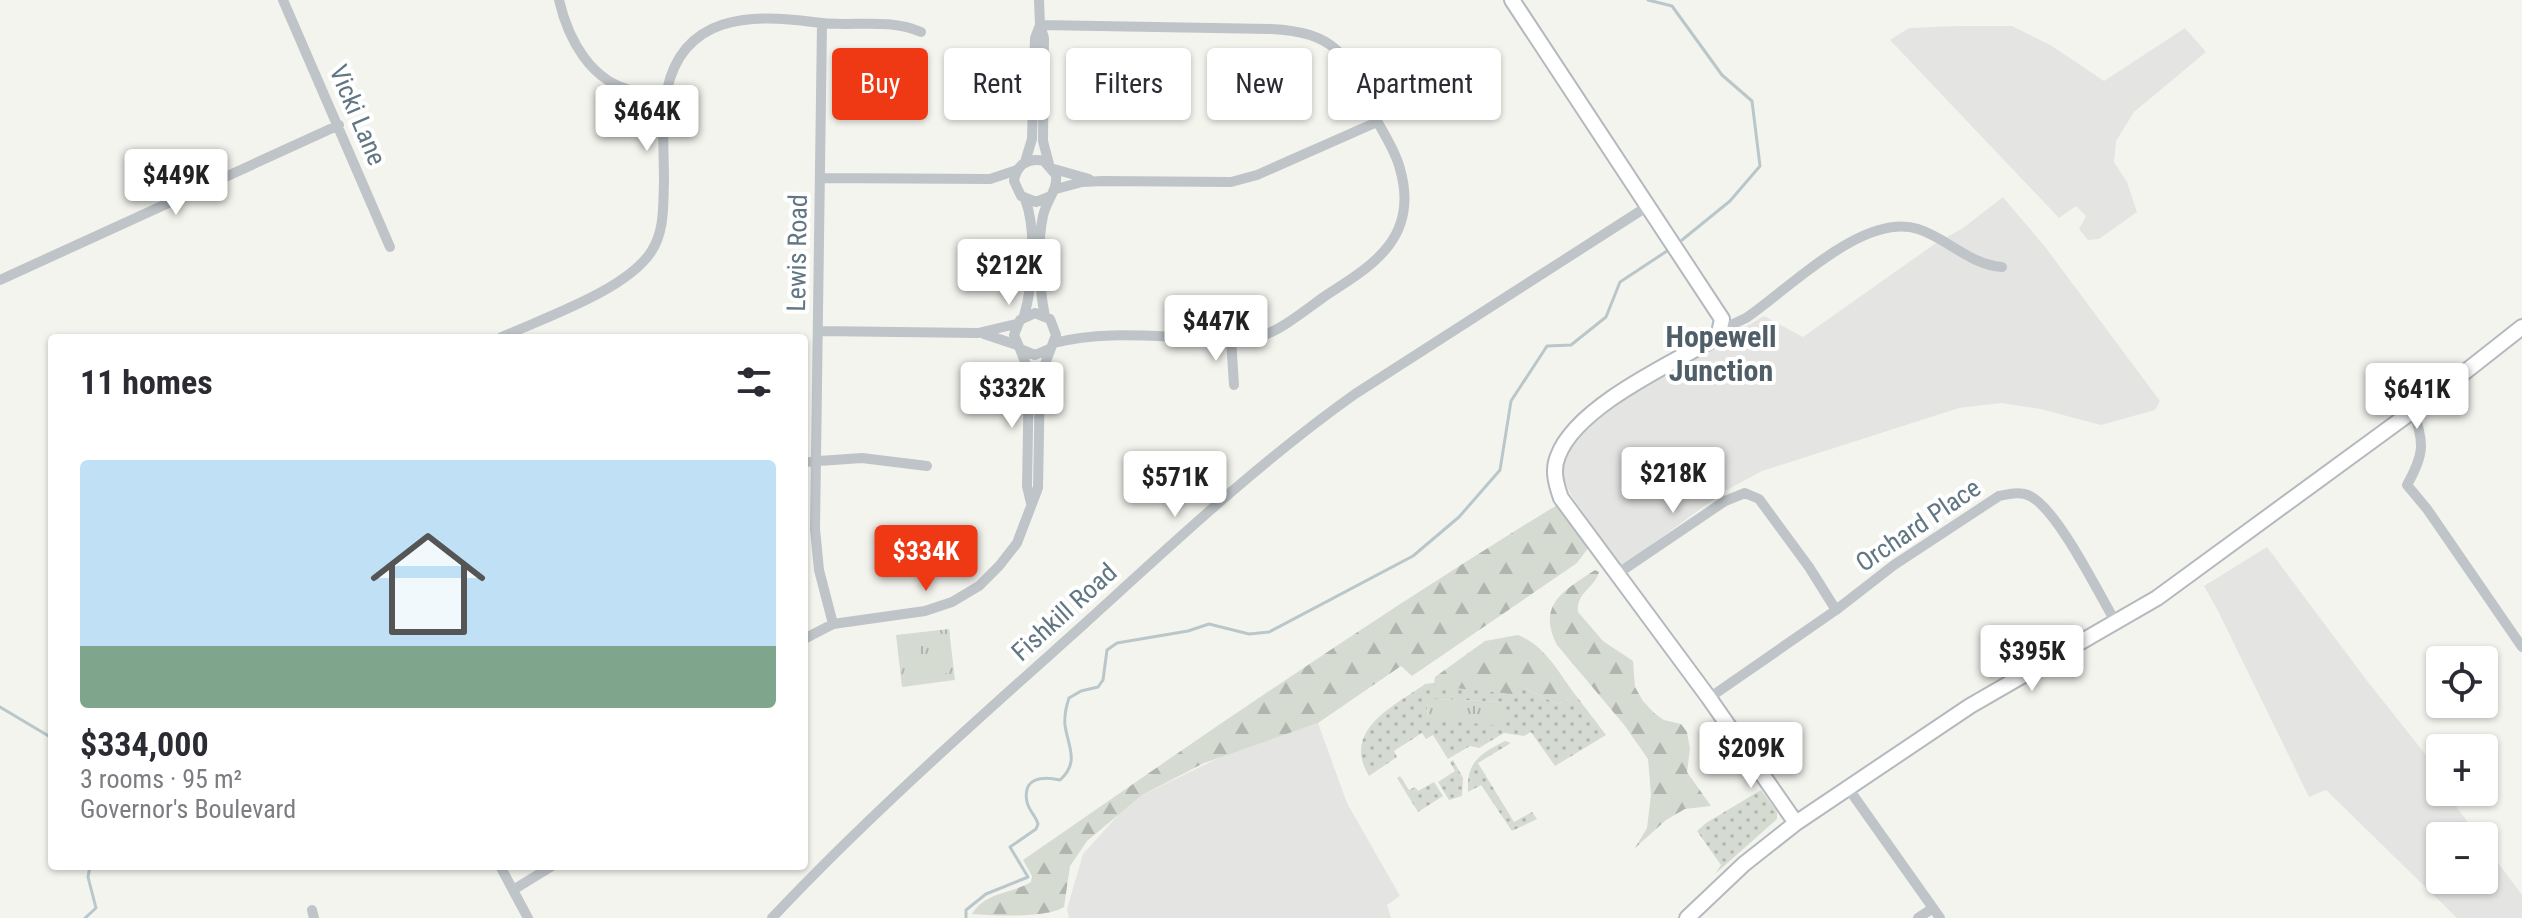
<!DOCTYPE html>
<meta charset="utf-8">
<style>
body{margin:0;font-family:"Roboto Condensed",sans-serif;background:#f2f2f3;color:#2b2b33;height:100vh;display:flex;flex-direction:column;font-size:30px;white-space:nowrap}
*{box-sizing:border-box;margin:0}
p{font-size:26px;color:#7c7c81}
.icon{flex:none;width:44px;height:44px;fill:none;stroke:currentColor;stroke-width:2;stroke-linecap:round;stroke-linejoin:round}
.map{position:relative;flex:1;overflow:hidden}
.drawer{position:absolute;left:48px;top:334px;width:760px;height:536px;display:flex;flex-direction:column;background:#fff;border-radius:8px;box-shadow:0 2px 6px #0004}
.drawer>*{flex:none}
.hud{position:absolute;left:832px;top:48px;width:760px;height:72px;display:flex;gap:16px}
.buttons{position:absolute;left:2426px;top:646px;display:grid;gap:16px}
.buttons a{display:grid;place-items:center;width:72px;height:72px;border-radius:8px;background:#fff;box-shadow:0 2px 6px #0004;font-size:40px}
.price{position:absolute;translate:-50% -68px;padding:0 18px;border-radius:8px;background:#fff;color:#222;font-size:26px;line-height:52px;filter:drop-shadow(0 2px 4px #0008)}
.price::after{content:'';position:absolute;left:50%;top:48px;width:24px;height:18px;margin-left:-12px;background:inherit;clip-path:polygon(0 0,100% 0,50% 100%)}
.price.current{background:#ef3914;color:#fff}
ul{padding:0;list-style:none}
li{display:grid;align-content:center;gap:16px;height:424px;padding:0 32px}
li+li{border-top:2px solid #e1e1e2}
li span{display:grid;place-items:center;height:248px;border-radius:8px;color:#555}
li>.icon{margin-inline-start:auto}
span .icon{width:144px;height:144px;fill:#fffc;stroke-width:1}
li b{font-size:34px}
h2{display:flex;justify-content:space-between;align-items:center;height:96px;padding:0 32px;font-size:34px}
.pill{padding:0 28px;border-radius:8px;background:#fff;box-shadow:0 2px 6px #0004;font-size:28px;line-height:72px}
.pill.current{background:#ef3914;color:#fff}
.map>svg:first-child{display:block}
.built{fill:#e4e5e3}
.grass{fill:url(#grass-dots);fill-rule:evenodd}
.forest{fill:url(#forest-firs)}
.park{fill:url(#park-tufts)}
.garden{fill:#d5dbd0}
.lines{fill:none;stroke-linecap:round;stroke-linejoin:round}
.stream{stroke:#b9c7cb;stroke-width:3}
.secondary-casing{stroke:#b3b9bd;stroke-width:18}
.street{stroke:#bec4c7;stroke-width:10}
.secondary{stroke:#fff;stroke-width:14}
.labels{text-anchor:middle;stroke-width:8;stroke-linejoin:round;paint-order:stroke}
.street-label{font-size:26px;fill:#617683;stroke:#fff}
.quarter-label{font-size:30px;font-weight:bold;fill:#4f5e67;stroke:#fff}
</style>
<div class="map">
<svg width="2522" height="918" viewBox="0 0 2522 918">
<defs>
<pattern id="grass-dots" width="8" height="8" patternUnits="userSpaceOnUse" patternTransform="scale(2)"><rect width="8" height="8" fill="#d5dbd0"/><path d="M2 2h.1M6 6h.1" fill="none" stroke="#b0b6ae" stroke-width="1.8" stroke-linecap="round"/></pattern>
<pattern id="forest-firs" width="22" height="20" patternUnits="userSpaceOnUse" patternTransform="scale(2)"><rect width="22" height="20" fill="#d5dbd0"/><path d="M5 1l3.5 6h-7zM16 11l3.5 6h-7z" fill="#b0b6ae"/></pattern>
<pattern id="park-tufts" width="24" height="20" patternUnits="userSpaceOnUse" patternTransform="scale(2)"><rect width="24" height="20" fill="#d5dbd0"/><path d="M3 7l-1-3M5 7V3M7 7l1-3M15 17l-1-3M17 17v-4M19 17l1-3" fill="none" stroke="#b0b6ae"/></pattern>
</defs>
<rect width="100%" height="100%" fill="#f4f4ef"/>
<path class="built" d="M1958,26H2012L2052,46L2104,81L2185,28L2206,52L2134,112L2116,141L2114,162L2127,182L2137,212L2099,239L2088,240L2079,229L2086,216L2076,206L2059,218L1890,40L1909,28Z
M2003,197L2046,248L2160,401L2155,410L2101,425L2040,409L2001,403L1959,408L1762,471L1725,491L1621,567L1571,495L1562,475L1563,454L1595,419L1631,394L1764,316L1803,337L1933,245L1963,228Z
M2267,547L2368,682L2438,770L2440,792H2448L2453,802L2478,836H2440V880H2484V844L2522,895V918H2457L2326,790L2309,797L2218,611L2204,586Z
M1318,723L1347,803L1400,896L1387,905L1391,918H1069L1067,909L1083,854L1120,813L1142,795L1229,753Z"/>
<path class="grass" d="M1434,683L1436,686L1525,688L1557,704L1568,700L1574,693L1606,735L1555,766L1531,732L1524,736L1504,733L1479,748L1470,746L1448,759L1433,735L1426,739L1422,733L1394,751L1397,757L1369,776C1341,730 1393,707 1425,684ZM1439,699L1503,702L1428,719L1427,701Z
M1505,741L1511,743L1478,763L1514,822L1532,812L1537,819L1512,831L1481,785L1468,792C1466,762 1480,754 1505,741Z
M1453,760L1463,778L1462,796L1449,800L1438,782L1455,771L1450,762Z
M1400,776L1409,790L1415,787L1418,791L1434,782L1443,796L1418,812L1397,778Z
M1761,790L1777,812V819L1715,874L1721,865L1697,831L1706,823Z"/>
<path class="forest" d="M1557,505L1589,547L1577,563L1412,676L1401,666L1318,723L1204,763L1142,795L1087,841L1070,866L1064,907C1048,918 995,916 972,914C985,892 1011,894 1031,882L1032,876L1023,860C1199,738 1374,617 1557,505Z
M1595,570L1599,572C1595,588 1576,592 1578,612L1603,641L1633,661L1635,687L1643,701L1654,713L1664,720L1681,724L1687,732L1690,749L1687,772L1711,806L1685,809L1666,820L1635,848L1647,828L1651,794L1648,759L1625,726L1557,645C1536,604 1565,590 1595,570Z
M1518,635C1544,645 1558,671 1574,693L1568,700L1557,704L1525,688L1512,694L1436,686L1434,683L1435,677L1485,641Z"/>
<path class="park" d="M949,629L955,680L902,687L896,635Z
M1439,699L1504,702L1503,726L1428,719L1427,700Z"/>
<path class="garden" d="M945,638L949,673L934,675L929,640Z
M919,642L923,676L908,678L903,644Z"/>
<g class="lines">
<path class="stream" d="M1648,0L1672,6L1722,75L1752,101L1760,166L1730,201L1682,240
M0,707L52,738
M85,918L96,908L88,877L90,866
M966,918V910L986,894L1028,877L1010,847L1036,829L1038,824C1036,816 1029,811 1027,802C1022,777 1043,776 1060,780C1080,762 1068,747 1065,725C1064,715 1066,707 1069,698L1081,691L1098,687L1103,680L1107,650L1117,643L1188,631L1209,624L1249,634L1269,632L1413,556L1459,517L1500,470L1511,401L1547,346L1571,345L1606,317L1620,282L1670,249"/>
<defs>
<path id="secondary" d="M1512,0L1722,319L1719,333L1714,339C1670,364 1576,407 1558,456C1552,470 1556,484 1561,498L1709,698L1796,823
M1687,918L1744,864L1796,823L1970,706L2157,598L2451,383L2522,327"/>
</defs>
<use href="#secondary" class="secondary-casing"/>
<path class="street" d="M283,0L390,247
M559,0C568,39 591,83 635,91C645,92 656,92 666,92
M1039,0L1040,25L1044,38L1043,141L1049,164
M822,24L815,529L819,570L833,624
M1040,25L1271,29C1334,32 1348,54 1371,109C1380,129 1395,148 1400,169C1419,235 1376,264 1328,294C1309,307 1282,330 1261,336C1244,341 1223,339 1206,338C1156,337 1103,330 1054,343
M1025,162L1032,139L1035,38L1040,25
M1054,169L1089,179
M820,178L990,179L1017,170
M1056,189L1082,182L1103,181L1231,182L1257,175L1377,122
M0,280L339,125
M1024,316C1033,285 1037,230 1025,199
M1045,316C1039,288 1037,244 1043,216C1046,201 1058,190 1056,175L1044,161C1028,157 1016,165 1014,181L1021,196L1036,202L1051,196
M1721,325H1731L1746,318C1789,289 1863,212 1918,229C1947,238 1970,265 2002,267
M818,331L978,333L1016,324
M984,334L1017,345
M500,338C543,318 625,291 651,252C665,231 663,205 664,181C664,154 661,117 667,90C683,15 751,13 813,22C851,28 885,17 921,32
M1231,339L1234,385
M1020,349L1029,372L1027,486L1031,503
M2413,411C2425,443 2424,455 2407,485L2427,509L2522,647
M804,462L862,458L927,466
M1617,574L1725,501L1745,493L1759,499L1809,567L1836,610
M804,639L833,624L925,611L952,602L979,586L999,566L1017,543L1038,488L1040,377L1056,335L1050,319L1035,313L1020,320L1014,335L1020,349L1035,355L1049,349
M1709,698L1836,610L1894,565L1999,496C2010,494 2020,491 2030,496C2058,510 2099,594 2116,623
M1848,788L1940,918
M500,866L528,918
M513,890L552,866
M312,910L314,918
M772,918C869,815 976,721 1082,626C1170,546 1258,463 1355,394L1648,206
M1918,918L1933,908"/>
<use href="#secondary" class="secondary"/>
</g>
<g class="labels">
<g class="street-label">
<text transform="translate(358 115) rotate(67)" y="9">Vicki Lane</text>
<text transform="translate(797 253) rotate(-89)" y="9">Lewis Road</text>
<text transform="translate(1918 525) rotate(-34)" y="9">Orchard Place</text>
<text transform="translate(1064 612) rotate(-42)" y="9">Fishkill Road</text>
</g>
<g class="quarter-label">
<text x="1721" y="347">Hopewell<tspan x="1721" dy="34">Junction</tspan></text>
</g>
</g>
</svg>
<div class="buttons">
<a><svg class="icon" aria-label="locate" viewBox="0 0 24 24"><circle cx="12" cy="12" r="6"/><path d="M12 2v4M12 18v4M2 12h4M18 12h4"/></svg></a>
<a>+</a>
<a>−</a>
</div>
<b class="price" style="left:647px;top:153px">$464K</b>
<b class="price" style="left:176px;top:217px">$449K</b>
<b class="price" style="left:1009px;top:307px">$212K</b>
<b class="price" style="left:1216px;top:363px">$447K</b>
<b class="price" style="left:1012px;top:430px">$332K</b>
<b class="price" style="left:2417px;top:431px">$641K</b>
<b class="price" style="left:1673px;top:515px">$218K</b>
<b class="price" style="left:1175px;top:519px">$571K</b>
<b class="price current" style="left:926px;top:593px">$334K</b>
<b class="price" style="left:2032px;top:693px">$395K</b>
<b class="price" style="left:1751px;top:790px">$209K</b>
<div class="hud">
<a class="pill current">Buy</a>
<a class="pill">Rent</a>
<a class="pill">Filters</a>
<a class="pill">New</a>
<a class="pill">Apartment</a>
</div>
<section class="drawer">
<h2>11 homes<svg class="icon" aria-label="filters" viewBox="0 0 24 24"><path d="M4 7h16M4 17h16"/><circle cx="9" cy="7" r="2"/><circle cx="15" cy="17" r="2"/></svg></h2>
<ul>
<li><span style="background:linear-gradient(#bfe0f5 75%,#7fa58c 0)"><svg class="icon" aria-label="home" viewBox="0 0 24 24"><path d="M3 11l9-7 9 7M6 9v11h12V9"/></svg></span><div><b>$334,000</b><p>3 rooms · 95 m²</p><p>Governor's Boulevard</p></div></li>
</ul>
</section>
</div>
